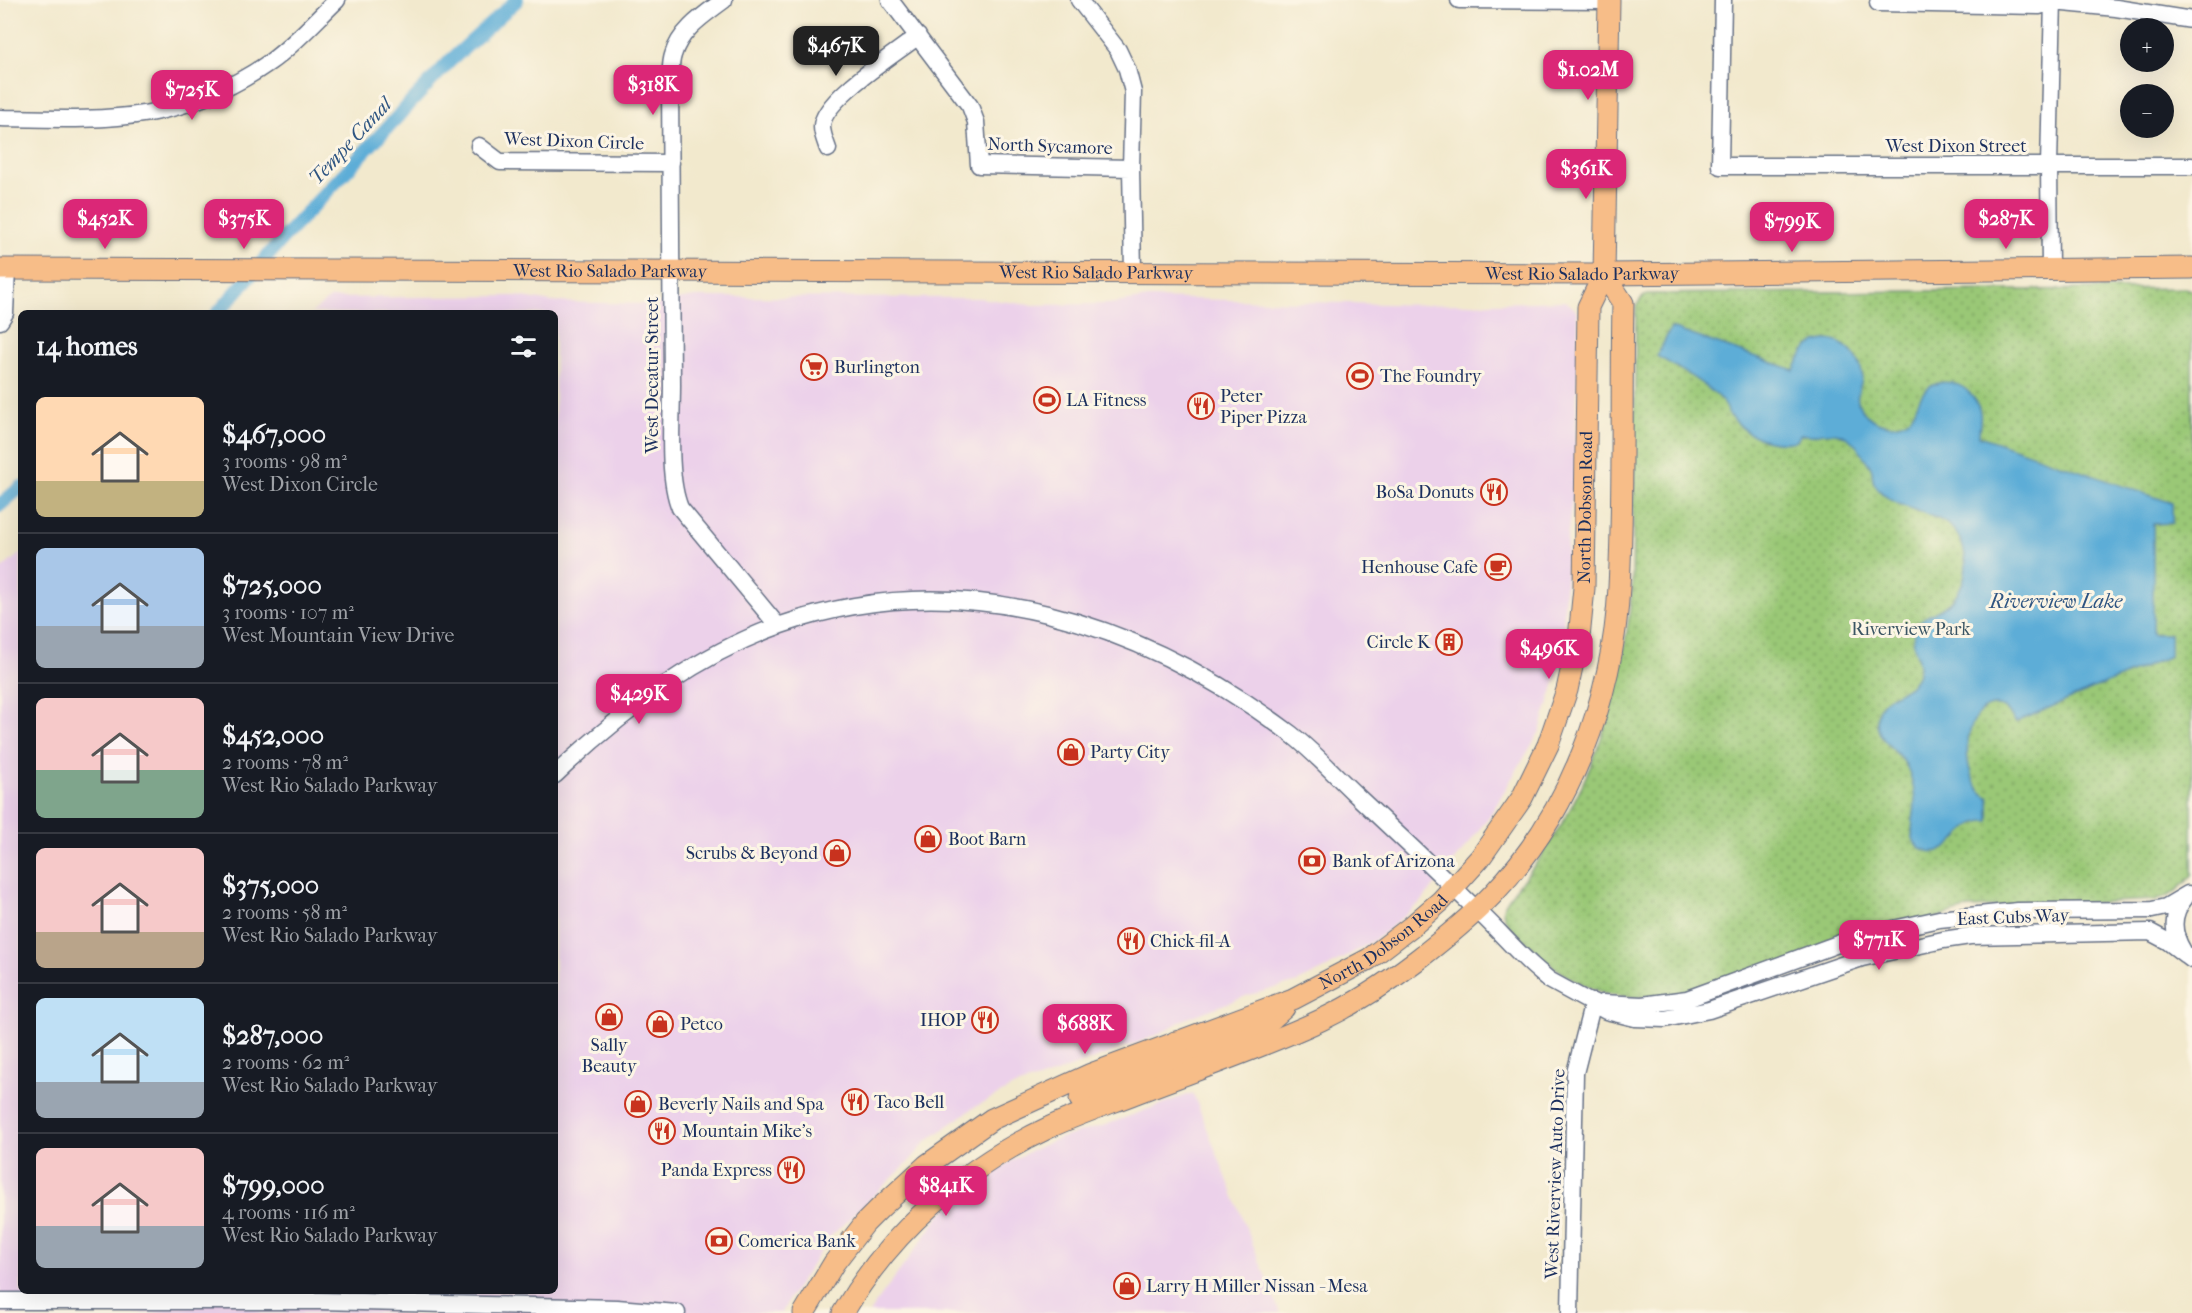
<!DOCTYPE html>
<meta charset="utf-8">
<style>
body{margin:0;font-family:"IM FELL French Canon",serif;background:#20242c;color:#f1f3f6;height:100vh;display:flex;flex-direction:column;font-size:22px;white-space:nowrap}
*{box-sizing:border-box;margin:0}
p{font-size:20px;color:#9ea1a6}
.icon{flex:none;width:33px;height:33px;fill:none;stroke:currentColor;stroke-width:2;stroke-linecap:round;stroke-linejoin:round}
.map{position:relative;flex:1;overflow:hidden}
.details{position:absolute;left:18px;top:310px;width:540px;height:984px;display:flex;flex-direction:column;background:#171b24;border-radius:9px;box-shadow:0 6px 24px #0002}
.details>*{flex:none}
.buttons{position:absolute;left:2120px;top:18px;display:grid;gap:12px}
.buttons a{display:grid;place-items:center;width:54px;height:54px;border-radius:50%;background:#171b24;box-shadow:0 6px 24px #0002;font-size:30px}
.price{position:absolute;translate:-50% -51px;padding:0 14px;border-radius:12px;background:#db2777;color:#fff;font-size:20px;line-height:39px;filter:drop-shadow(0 2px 3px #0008)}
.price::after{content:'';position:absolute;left:50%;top:36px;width:18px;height:14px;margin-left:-9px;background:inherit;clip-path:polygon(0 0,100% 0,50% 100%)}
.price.on{background:#222;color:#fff}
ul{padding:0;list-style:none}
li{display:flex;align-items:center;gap:18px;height:150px;padding:0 18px}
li+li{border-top:2px solid #363941}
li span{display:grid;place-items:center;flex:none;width:168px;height:120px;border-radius:9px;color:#555}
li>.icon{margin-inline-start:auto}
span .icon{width:72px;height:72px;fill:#fffc;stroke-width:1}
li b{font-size:26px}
h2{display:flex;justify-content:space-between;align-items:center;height:72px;padding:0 18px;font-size:26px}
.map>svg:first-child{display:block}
.built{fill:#ecd1ea}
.grass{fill:url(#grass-dots);stroke:#5a7c6a;stroke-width:1.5}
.water{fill:#5dadd7;stroke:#3c6e9a;stroke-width:1.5}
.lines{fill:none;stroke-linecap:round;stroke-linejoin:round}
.canal{stroke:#5dadd7;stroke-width:14}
.minor-casing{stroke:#667085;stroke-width:19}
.major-casing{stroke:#667085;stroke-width:23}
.minor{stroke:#fff;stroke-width:16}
.major{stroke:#f7bd88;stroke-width:21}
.labels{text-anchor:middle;stroke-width:6;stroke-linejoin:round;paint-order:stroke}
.street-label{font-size:18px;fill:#1b2f5e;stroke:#fcf5e5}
.poi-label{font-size:18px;fill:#1b2f5e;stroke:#fcf5e5;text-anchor:start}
.park-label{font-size:18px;fill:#3b5564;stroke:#fcf5e5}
.water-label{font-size:20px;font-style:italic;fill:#2f5582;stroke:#fcf5e5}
</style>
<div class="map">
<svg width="2192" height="1313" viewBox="0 0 2192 1313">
<defs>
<pattern id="grass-dots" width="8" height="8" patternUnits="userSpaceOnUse" patternTransform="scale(1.5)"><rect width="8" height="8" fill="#9ac876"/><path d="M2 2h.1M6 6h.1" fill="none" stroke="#7da364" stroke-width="1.8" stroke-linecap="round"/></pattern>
</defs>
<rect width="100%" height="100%" fill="#fcf5e5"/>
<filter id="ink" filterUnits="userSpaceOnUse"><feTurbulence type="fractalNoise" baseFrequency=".0167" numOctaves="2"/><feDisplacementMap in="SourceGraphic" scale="12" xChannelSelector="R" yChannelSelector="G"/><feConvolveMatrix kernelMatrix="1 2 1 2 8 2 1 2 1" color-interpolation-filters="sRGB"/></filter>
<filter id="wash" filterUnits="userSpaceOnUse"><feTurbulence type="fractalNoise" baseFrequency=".008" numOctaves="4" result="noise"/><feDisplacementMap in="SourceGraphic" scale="24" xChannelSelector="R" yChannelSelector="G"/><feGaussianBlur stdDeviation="1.35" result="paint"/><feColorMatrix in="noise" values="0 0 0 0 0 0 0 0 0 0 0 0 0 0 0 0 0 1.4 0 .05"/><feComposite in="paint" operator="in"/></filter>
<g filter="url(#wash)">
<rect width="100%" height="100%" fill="#f2e9cd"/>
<path class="built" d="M517,296L551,302L652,304L695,297L979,298L1030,305L1108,304L1149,298L1425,305L1564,301L1568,303L1576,310L1578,321L1575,473L1567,540L1562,660L1540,731L1490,815L1467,846L1422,901L1376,939L1325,969L1298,982L1249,995L1185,1019L1155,1036L1043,1078L1015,1086L973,1108L927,1141L907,1164L831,1236L790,1297L782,1313H0V570L21,553V1292H555V314L311,313L330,298Z
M1193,1093L1280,1313H869L941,1214L977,1184L1014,1159L1054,1140L1102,1126Z"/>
<path class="grass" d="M2186,288L2192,290V875C2182,887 2173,895 2158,900L1969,908L1679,994C1666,995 1651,997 1638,997C1592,998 1555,972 1525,941C1515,932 1502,922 1503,908C1509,895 1519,885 1527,875C1540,859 1550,842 1561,825C1604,753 1624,673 1632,590L1636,312C1637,303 1641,296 1650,294Z"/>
<path class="water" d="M1671,328L1794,370C1801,356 1806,342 1825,340C1843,339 1860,356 1862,374C1863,385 1854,394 1859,405C1863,414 1874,422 1884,424C1890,426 1900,425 1906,421C1917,414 1916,400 1925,391C1945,371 1976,388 1980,413C1981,420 1979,428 1979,436L2172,503V523L2153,524V634H2170V656L2016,722L2005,708C1963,691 1954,779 1989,798V821C1958,819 1957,857 1928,851C1902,845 1916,818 1915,800C1914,788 1912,776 1906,765C1895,746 1872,740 1878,712C1883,692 1905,695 1915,680C1928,661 1904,645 1918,624C1923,616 1933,614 1941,609C1961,597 1970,573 1964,550C1953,503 1896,520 1874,483C1871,477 1874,471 1870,466C1853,440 1847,427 1813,435C1809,436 1805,434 1800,435L1797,441C1769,446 1744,436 1728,413C1728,395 1673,365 1657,356Z"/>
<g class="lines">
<path class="canal" d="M217,314L285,236L450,61L517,0
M0,505L21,487"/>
</g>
</g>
<g filter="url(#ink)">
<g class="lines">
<defs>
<path id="minor" d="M724,0C704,15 680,30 673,55C670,64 671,74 670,83C671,184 671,285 672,385C672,419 667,477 680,508L778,626
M890,0L970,106L976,122L979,165L1131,168
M1079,0L1118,50L1127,69L1133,92L1131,168L1133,272
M1459,0L1609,1
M1723,0L1720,166H2192
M1878,3L2039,6L2053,2L2116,8L2192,20
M0,118C105,120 180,125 270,62C294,45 316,20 337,0
M479,146L500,162L671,163
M828,149C826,143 822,134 822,127C821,100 897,53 918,36
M2050,269L2049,165L2053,0
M0,321L5,313L7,269
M555,775C618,715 698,654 781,625C963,562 1143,623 1291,734C1314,752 1334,774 1355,794C1397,833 1439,873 1481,914C1499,931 1515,950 1534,967L1549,980L1606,1011L1635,1018L1665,1019L1709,1010L1862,958L1943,940L1970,936L2150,932L2167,941L2192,960
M2183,951C2172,933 2171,914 2185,898
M1602,1003L1642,1005L1687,999L1857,937L1939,919L2018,911L2152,910L2166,907L2188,894
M0,1301H320L617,1308L677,1313
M1570,1313L1575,1073L1593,1002"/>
<g id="major">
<path id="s1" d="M0,269L1604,274L2192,268"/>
<path d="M1185,1074L1188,1061L1196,1052L1266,1024L1284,1008"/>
<path d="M1080,1099L1170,1061L1174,1053L1175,1042"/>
<path id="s2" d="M804,1313L834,1263L865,1223L880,1208L927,1165L992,1119L1091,1074L1293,999L1369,959L1412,926L1441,901L1480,858L1522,798L1548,745L1567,690L1573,662L1579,638L1584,588L1588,307L1604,274L1609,0"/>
<path d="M843,1313C891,1231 964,1167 1050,1127C1078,1114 1108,1104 1136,1093C1198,1069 1261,1048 1321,1020C1355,1004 1387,983 1417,960C1443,940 1469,919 1492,895C1570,814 1613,699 1619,587C1624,493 1621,398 1623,303L1604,274"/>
</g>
</defs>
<use href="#minor" class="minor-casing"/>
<use href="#major" class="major-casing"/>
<use href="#minor" class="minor"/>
<use href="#major" class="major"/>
</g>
</g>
<defs>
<symbol id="supermarket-ring" viewBox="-11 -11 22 22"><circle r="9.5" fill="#fcf5e5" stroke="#c8321e" stroke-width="1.5"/><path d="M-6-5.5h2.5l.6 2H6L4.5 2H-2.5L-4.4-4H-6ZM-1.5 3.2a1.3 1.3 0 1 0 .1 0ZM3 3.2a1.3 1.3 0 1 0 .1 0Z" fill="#c8321e"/></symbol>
<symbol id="stadium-ring" viewBox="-11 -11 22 22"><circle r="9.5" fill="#fcf5e5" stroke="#c8321e" stroke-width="1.5"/><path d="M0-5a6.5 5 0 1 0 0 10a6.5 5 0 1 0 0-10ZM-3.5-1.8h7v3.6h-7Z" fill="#c8321e"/></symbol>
<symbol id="restaurant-ring" viewBox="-11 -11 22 22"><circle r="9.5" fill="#fcf5e5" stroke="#c8321e" stroke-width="1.5"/><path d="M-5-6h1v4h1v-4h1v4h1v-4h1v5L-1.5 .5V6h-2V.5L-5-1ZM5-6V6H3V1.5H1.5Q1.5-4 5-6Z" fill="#c8321e"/></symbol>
<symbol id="cafe-ring" viewBox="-11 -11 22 22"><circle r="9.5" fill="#fcf5e5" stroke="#c8321e" stroke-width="1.5"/><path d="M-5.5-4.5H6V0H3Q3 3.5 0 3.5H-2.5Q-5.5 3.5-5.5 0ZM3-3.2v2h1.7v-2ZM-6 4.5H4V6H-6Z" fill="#c8321e"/></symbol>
<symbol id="building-ring" viewBox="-11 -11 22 22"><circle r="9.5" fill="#fcf5e5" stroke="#c8321e" stroke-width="1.5"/><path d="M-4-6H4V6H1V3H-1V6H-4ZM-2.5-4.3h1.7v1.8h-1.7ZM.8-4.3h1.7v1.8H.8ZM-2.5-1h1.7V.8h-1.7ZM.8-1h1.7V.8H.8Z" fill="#c8321e"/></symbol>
<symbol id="shop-ring" viewBox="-11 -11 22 22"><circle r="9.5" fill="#fcf5e5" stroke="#c8321e" stroke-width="1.5"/><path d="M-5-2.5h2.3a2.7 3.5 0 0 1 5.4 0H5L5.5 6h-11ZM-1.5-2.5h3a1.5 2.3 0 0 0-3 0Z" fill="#c8321e"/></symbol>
<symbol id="bank-ring" viewBox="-11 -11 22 22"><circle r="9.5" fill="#fcf5e5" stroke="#c8321e" stroke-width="1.5"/><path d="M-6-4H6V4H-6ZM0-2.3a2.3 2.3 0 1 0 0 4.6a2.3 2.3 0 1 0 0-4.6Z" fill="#c8321e"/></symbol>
</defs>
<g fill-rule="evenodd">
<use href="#supermarket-ring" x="799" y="352" width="30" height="30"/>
<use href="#stadium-ring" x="1345" y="361" width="30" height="30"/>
<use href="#stadium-ring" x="1032" y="385" width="30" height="30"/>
<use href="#restaurant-ring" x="1186" y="391" width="30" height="30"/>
<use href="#restaurant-ring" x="1479" y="477" width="30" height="30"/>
<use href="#cafe-ring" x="1483" y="552" width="30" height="30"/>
<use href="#building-ring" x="1434" y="627" width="30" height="30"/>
<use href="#shop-ring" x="1056" y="737" width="30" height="30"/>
<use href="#shop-ring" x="913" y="824" width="30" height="30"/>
<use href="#shop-ring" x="822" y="838" width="30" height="30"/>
<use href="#bank-ring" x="1297" y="846" width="30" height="30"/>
<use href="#restaurant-ring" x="1116" y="926" width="30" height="30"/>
<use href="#shop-ring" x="594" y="1002" width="30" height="30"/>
<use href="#restaurant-ring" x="970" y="1005" width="30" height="30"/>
<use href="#shop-ring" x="645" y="1009" width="30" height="30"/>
<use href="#restaurant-ring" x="840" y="1087" width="30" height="30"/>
<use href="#shop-ring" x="623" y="1089" width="30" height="30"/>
<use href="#restaurant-ring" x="647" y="1116" width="30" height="30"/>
<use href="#restaurant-ring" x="776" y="1155" width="30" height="30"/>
<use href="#bank-ring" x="704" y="1226" width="30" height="30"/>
<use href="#shop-ring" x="1112" y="1271" width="30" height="30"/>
</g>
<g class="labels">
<g class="street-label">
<text transform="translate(574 141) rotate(2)" y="6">West Dixon Circle</text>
<text transform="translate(1050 146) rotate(2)" y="6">North Sycamore</text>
<text x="1956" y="152">West Dixon Street</text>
<text dy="6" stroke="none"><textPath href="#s1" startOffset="610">West Rio Salado Parkway</textPath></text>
<text dy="6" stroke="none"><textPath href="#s1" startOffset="1096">West Rio Salado Parkway</textPath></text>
<text dy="6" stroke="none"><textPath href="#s1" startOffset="1582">West Rio Salado Parkway</textPath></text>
<text transform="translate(652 375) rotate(-90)" y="6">West Decatur Street</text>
<text dy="6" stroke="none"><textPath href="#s2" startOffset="1209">North Dobson Road</textPath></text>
<text transform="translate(2013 917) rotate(-2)" y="6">East Cubs Way</text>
<text dy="6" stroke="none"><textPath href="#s2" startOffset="705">North Dobson Road</textPath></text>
<text transform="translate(1555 1174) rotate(-88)" y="6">West Riverview Auto Drive</text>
</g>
<g class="poi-label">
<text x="834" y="373">Burlington</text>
<text x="1380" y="382">The Foundry</text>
<text x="1220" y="402">Peter<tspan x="1220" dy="21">Piper Pizza</tspan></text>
<text x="1066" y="406">LA Fitness</text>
<text x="1474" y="498" text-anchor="end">BoSa Donuts</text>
<text x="1478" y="573" text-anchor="end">Henhouse Cafe</text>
<text x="1430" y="648" text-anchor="end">Circle K</text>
<text x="1090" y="758">Party City</text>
<text x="948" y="845">Boot Barn</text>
<text x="818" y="859" text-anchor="end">Scrubs &amp; Beyond</text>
<text x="1332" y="867">Bank of Arizona</text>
<text x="1150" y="947">Chick-fil-A</text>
<text x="966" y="1026" text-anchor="end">IHOP</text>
<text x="680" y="1030">Petco</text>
<text x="609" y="1051" text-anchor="middle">Sally<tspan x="609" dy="21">Beauty</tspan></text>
<text x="874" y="1108">Taco Bell</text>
<text x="658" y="1110">Beverly Nails and Spa</text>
<text x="682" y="1137">Mountain Mike's</text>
<text x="772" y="1176" text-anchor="end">Panda Express</text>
<text x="738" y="1247">Comerica Bank</text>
<text x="1146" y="1292">Larry H Miller Nissan - Mesa</text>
</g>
<g class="park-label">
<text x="1911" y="635">Riverview Park</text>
</g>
<g class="water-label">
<text transform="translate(350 141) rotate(-47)" y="7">Tempe Canal</text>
<text x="2056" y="608">Riverview Lake</text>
</g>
</g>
</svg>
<div class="buttons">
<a>+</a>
<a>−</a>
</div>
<b class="price on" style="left:836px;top:77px">$467K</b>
<b class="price" style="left:1588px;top:101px">$1.02M</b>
<b class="price" style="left:653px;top:116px">$318K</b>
<b class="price" style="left:192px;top:121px">$725K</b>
<b class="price" style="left:1586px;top:200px">$361K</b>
<b class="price" style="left:105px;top:250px">$452K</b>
<b class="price" style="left:244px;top:250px">$375K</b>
<b class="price" style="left:2006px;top:250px">$287K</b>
<b class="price" style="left:1792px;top:253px">$799K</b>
<b class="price" style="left:1549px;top:680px">$496K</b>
<b class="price" style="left:639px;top:725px">$429K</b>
<b class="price" style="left:1879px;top:971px">$771K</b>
<b class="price" style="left:1085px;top:1055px">$688K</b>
<b class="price" style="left:946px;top:1217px">$841K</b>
<section class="details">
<h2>14 homes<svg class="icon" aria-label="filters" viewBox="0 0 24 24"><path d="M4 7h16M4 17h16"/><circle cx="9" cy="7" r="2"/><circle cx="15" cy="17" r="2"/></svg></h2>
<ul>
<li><span style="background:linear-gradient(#ffd9b3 70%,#c2b280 0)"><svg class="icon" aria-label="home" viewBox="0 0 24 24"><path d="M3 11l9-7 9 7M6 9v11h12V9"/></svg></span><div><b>$467,000</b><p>3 rooms · 98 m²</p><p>West Dixon Circle</p></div></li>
<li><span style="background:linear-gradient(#a9c7e8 65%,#9aa5b1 0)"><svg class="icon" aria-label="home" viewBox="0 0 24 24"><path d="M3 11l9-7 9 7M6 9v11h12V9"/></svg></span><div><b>$725,000</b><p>3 rooms · 107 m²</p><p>West Mountain View Drive</p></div></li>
<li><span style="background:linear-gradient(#f6c9c9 60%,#7fa58c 0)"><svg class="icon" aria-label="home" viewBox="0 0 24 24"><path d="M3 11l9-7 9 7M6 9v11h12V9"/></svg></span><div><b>$452,000</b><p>2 rooms · 78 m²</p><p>West Rio Salado Parkway</p></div></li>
<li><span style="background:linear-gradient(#f6c9c9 70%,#b9a48a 0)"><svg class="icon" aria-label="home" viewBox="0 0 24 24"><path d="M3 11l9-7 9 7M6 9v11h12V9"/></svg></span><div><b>$375,000</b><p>2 rooms · 58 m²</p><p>West Rio Salado Parkway</p></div></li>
<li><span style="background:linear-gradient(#bfe0f5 70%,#9aa5b1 0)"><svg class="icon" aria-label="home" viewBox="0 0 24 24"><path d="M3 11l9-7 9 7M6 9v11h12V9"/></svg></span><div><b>$287,000</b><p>2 rooms · 62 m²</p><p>West Rio Salado Parkway</p></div></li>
<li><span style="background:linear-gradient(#f6c9c9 65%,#9aa5b1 0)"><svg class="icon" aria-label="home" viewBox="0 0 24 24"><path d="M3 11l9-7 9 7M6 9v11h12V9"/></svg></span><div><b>$799,000</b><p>4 rooms · 116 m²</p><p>West Rio Salado Parkway</p></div></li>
</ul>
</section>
</div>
